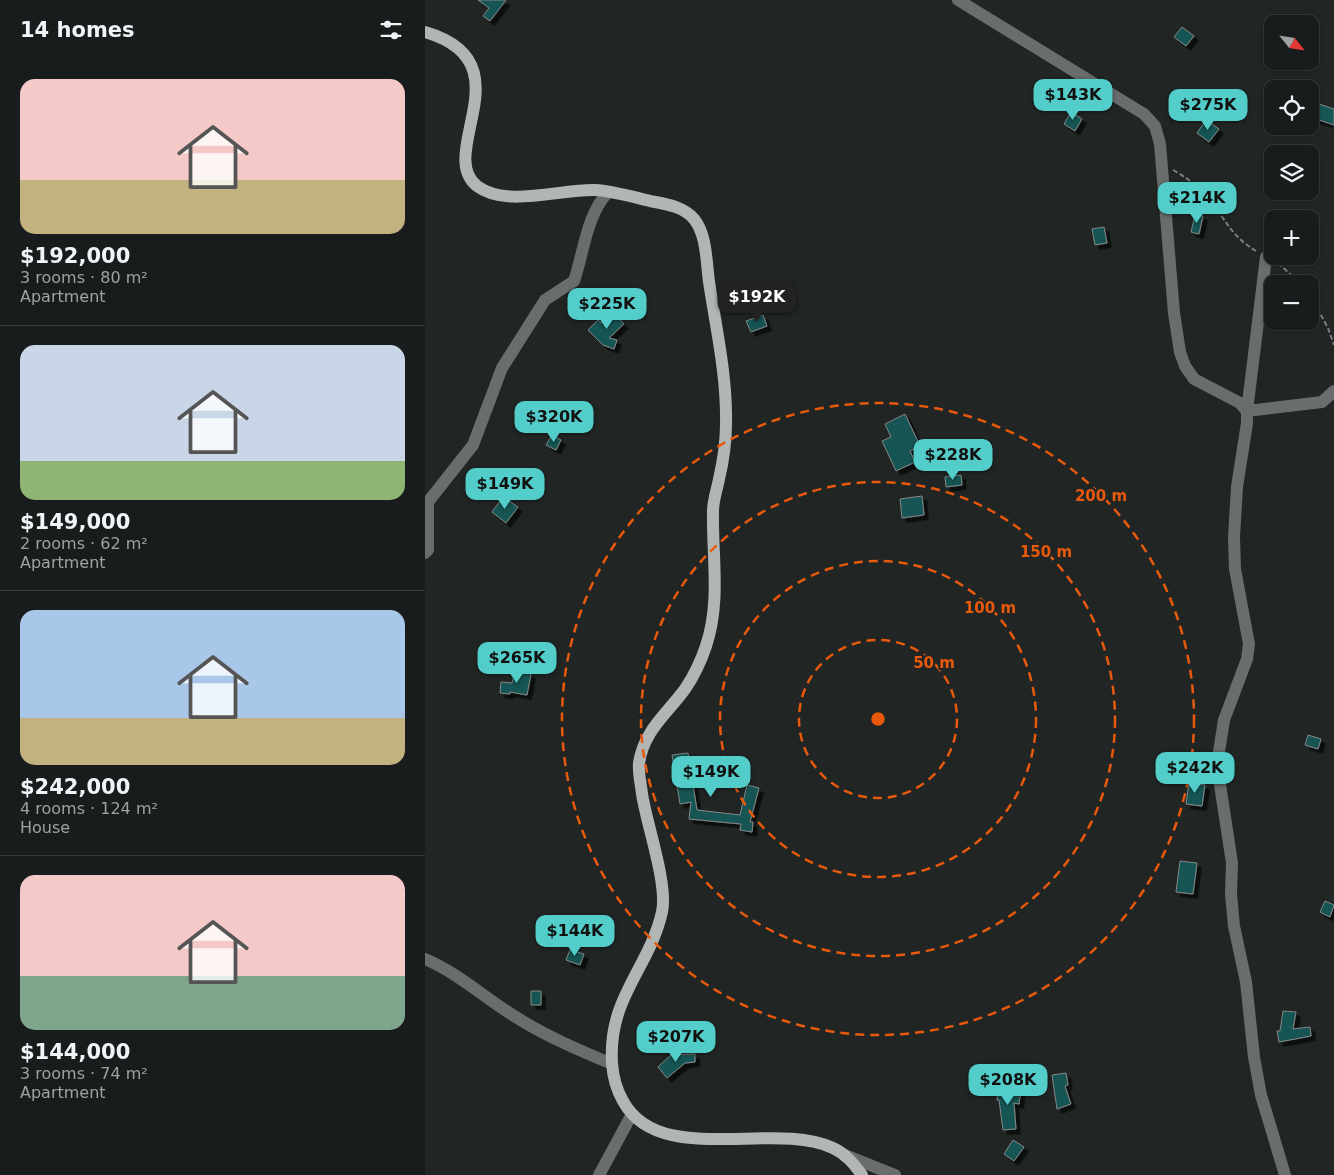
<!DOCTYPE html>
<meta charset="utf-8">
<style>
body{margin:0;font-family:"DejaVu Sans",sans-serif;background:#262929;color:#f1f3f6;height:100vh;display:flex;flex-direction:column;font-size:19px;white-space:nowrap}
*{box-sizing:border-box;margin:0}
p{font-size:16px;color:#9fa1a3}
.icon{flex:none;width:28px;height:28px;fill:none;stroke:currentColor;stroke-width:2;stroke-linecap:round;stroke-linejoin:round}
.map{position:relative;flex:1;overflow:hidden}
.details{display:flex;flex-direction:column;background:#191c1c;width:425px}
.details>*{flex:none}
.needle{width:32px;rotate:120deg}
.fabs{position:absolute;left:839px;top:15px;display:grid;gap:10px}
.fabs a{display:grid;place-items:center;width:55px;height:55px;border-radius:10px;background:#191c1c;box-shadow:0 1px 4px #0004,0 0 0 1px #373a3b;font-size:25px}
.price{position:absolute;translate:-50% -42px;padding:0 11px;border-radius:10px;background:#53cdc9;color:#111;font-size:16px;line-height:32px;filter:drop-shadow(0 1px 2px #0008)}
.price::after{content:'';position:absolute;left:50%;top:30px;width:15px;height:11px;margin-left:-8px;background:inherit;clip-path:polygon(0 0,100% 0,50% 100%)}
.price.active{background:#222;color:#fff}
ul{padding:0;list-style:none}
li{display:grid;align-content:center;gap:10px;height:265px;padding:0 20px}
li+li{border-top:1px solid #373a3b}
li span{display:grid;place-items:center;height:155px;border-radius:15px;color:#555}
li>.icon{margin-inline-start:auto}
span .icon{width:90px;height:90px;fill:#fffc;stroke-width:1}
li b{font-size:21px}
h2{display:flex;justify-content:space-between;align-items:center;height:60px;padding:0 20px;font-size:21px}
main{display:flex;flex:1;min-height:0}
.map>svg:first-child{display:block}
.building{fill:#195553;stroke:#838888;filter:url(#shadow)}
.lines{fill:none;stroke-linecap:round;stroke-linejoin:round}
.path{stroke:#7a7e7e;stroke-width:2;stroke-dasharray:5 2.5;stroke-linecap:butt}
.minor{stroke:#6a6d6d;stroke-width:12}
.major{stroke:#b1b6b5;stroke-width:12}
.ring{fill:none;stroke:#e8590c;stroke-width:2.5;stroke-dasharray:9 6}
.centre{fill:#e8590c;stroke:#212625;stroke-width:2.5}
.ring-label{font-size:15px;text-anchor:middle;font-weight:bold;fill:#e8590c;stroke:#212625;stroke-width:4.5;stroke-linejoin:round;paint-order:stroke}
</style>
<main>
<section class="details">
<h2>14 homes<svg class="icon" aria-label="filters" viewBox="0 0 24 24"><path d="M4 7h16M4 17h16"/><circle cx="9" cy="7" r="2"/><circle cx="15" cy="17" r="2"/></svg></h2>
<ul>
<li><span style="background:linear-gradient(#f6c9c9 65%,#c2b280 0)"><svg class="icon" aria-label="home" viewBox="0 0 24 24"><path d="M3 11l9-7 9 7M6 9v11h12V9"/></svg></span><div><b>$192,000</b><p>3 rooms · 80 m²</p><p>Apartment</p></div></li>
<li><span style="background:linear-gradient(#c9d6e8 75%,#8fb573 0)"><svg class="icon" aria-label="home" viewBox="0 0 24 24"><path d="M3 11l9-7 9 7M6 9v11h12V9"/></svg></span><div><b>$149,000</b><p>2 rooms · 62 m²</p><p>Apartment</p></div></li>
<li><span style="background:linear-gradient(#a9c7e8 70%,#c2b280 0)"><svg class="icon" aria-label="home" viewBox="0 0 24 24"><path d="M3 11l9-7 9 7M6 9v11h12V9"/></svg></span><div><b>$242,000</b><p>4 rooms · 124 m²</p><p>House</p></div></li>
<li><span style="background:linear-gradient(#f6c9c9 65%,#7fa58c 0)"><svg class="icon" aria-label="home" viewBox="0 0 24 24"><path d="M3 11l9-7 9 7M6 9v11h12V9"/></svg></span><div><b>$144,000</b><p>3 rooms · 74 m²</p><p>Apartment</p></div></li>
</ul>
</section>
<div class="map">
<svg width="909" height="1175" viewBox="0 0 909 1175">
<defs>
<filter id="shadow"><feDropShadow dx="4.5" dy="4.5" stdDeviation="0" flood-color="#0009"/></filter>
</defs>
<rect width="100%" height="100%" fill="#212625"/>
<path class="building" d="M53,0H81L65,21L58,16L64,8Z
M757,27L769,36L761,46L749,37Z
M885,101L909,109V125L885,117Z
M646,112L657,119L650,131L639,124Z
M781,120L794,129L784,142L772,133Z
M770,215L778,216L774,234L766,232Z
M679,227L682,243L670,245L667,229Z
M188,312L199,324L184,338L192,340L189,349L178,345L163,330L173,320L176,323Z
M338,315L342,326L326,332L321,321Z
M480,414L495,446L485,451L490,462L471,471L457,441L466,437L460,424Z
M127,435L136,440L131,450L121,445Z
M536,475L537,485L521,487L520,477Z
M497,496L499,515L477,518L475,499Z
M78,497L93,507L81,523L67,512Z
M90,671L106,674L102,695L85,692V694L75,693L76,682L87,683Z
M883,735L896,739L893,749L880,745Z
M263,753L272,810L315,815L322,785L334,788L325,822H328L327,832L315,830L316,824L264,819L266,802L255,804L247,755Z
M764,783L780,785L777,806L761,804Z
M755,861L772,863L768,894L751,892Z
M900,901L909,905L905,917L895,912Z
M145,950L159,954L155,965L141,960Z
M106,991H116V1005H106Z
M858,1011L871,1012L868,1029L885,1027L886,1036L854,1042L852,1031H855Z
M270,1054V1062L260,1063L242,1078L233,1067L246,1055Z
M641,1073L643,1085L640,1086L646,1104L632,1109L627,1075Z
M574,1087L596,1089L594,1104L589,1103L591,1129L578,1130L574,1100H572Z
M588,1140L599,1147L589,1161L579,1154Z"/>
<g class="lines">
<path class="path" d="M748,170C762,178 774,186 784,199C802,221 805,235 831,251
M853,263L876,284
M885,295L903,328L909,345"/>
<path class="minor" d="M533,0L719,114L730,126L735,144L749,313L755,352L760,366L769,379L815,403L822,411V423L812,487L809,537L810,569L824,644L822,659L799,720L792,765L807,863L806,894L809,926L821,982L829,1057L836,1095L860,1175
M841,257L822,411L897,402L909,391
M0,553L3,550V502L48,445L77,368L120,300L149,281C159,252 161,216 183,192
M0,959C35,974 62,1000 94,1019C123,1037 156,1051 187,1064
M420,1155L470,1175
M174,1175L207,1114"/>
<path class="major" d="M0,32C103,62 10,153 52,186C81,208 135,189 170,190C188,191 208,197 225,201C240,204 258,206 269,219C283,236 281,267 285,288C292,333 302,378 301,424C301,442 298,462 294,479C292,490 288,500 288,511C287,557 296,601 281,646C276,661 269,676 260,689C242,714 219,730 214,763C213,773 216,784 217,794C222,826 243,884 237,912C224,969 183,997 187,1063C188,1077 191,1089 198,1101C234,1168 348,1120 408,1148C421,1154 429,1164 437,1175"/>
</g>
<g class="ring">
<circle cx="453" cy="719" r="79"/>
<circle cx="453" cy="719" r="158"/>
<circle cx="453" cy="719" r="237"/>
<circle cx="453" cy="719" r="316"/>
</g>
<circle cx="453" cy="719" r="8" class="centre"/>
<g class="ring-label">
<text x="676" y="501">200 m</text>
<text x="621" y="557">150 m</text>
<text x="565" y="613">100 m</text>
<text x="509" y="668">50 m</text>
</g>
</svg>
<div class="fabs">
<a><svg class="needle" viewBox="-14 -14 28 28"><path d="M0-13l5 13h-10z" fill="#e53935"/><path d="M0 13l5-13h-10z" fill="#9fa1a3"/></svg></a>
<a><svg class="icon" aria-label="locate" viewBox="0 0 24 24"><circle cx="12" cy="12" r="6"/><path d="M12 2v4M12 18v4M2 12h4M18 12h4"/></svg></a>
<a><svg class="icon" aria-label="layers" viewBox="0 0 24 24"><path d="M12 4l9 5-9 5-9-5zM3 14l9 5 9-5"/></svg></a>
<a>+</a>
<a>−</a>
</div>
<b class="price" style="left:648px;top:121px">$143K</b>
<b class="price" style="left:783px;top:131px">$275K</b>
<b class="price" style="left:772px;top:224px">$214K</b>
<b class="price active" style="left:332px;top:323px">$192K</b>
<b class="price" style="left:182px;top:330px">$225K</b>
<b class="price" style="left:129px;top:443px">$320K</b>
<b class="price" style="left:528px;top:481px">$228K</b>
<b class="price" style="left:80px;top:510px">$149K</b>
<b class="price" style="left:92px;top:684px">$265K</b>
<b class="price" style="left:770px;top:794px">$242K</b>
<b class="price" style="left:286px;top:798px">$149K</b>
<b class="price" style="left:150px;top:957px">$144K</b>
<b class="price" style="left:251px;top:1063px">$207K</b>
<b class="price" style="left:583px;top:1106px">$208K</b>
</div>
</main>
